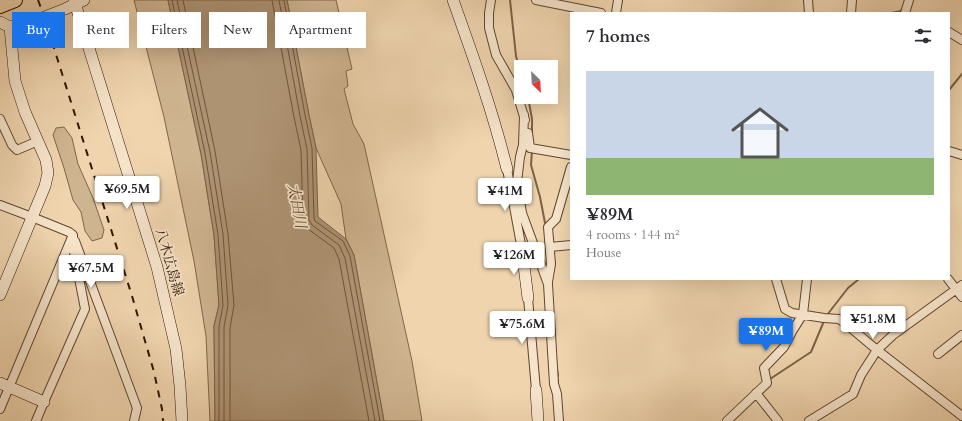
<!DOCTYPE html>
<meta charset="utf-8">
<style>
body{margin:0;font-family:Cardo,"Noto Serif JP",serif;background:#f2f2f3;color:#2b2b33;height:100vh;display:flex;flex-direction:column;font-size:15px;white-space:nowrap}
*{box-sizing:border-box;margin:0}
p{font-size:13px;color:#7c7c81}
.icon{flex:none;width:22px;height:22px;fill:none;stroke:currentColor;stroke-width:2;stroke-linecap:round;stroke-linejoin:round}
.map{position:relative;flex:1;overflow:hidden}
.details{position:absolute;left:570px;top:12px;width:380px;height:268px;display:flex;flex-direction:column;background:#fff;border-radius:0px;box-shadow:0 4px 16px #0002}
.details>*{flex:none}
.banner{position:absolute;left:12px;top:12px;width:380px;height:36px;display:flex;gap:8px}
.needle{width:26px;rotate:156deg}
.fabs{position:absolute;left:514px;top:60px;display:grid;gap:8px}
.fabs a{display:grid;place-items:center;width:44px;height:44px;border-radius:0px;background:#fff;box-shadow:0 4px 16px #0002;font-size:20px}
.price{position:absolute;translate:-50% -34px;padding:0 9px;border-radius:4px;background:#fff;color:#222;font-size:13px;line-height:26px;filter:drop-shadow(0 1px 2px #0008)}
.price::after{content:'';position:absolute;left:50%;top:24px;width:12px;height:9px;margin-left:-6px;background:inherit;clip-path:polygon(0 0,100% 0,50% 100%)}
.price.selected{background:#1a73e8;color:#fff}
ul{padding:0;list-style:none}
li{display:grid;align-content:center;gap:8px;height:212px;padding:0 16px}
li span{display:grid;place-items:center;height:124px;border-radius:0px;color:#555}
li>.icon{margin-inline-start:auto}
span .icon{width:72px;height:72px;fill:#fffc;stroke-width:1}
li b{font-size:17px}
h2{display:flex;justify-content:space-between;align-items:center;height:48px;padding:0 16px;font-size:17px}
.pill{padding:0 14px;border-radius:0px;background:#fff;box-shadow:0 4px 16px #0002;font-size:14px;line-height:36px}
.pill.selected{background:#1a73e8;color:#fff}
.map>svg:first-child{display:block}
.green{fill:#cfb490;stroke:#806548}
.water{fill:#ae9373;stroke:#7c6145}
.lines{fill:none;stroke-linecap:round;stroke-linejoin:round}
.shore{stroke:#70543a;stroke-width:1}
.stream{stroke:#7c6145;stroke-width:2}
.street-casing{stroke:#60462c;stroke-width:10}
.secondary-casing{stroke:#311600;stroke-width:12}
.highway-casing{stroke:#311600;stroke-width:16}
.street{stroke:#f5e3ca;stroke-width:8}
.secondary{stroke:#f5e3ca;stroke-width:11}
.highway{stroke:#efd4ae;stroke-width:14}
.rail{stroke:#311600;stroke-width:2;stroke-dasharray:7 7;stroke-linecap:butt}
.labels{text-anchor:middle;stroke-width:3.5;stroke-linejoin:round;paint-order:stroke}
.street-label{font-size:14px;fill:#311600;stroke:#f5e3ca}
.water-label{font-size:15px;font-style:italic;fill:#63482e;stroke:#f5e3ca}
</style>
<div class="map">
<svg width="962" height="421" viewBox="0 0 962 421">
<rect width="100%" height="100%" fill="#efd4ae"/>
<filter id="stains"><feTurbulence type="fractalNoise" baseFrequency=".005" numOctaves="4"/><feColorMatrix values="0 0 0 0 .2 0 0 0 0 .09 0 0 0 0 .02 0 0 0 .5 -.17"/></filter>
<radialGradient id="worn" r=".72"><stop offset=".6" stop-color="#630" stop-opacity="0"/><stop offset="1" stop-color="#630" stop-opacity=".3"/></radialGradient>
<path class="green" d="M134,0H168L201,154L214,235L219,305L214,326L215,421H210L206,336L194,261L164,117Z
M287,0H336L352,69L346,71L348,86L344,89L353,124L364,144L412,361L422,421H384L354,255L346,239L341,204L316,148L309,115Z
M64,127L72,138L78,164L93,198L104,230L102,238L92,241L85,231L81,212L73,200L64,168L53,135L56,128Z"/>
<path class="water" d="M168,0H287L309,115L316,148L318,217L346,239L354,255L384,421H215L214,326L219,305L214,235L201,154Z"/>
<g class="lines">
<path class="shore" d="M172,0L205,153L218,235L223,305L219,327V421
M177,0L210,152L223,234L228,305L224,327V421
M183,0L215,151L228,234L234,305L230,328V421
M272,0L294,117L301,150L303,221L305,226L308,229L334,248L339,259L369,421
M279,0L300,116L307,149L309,220L312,225L339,245L345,258L375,421
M284,0L305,115L312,148L314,218L315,221L343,241L350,256L380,421"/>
<path class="stream" d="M510,0L516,56L521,74
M891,13L901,11L902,9
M949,90L962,74
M528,97L532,119V135
M532,150L531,165L540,197L545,223
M827,315L848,288L859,279
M557,369L558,376
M770,379L811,352L824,321
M558,380V382"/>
<defs>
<path id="street" d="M491,0L489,13V28L496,55L516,90L525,120
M536,0L601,13
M808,0L809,13
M616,13L618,0
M851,13L852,0
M905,13L909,0
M949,32L962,40
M524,115L523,145L520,157L517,182L522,213L548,284L554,384L557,394L559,421
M0,119L12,145L17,150L38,141
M528,133L530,148L571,155
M949,151L962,155
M507,169L522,250
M0,205L32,217L69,232L73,235V247L85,309L44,402L36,421
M75,241L137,408L134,421
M550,247L571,245
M776,279L785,309L792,313L824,318L839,319L846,324L877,350L962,416
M948,279L962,297
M548,282L551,264L548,227L556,219L571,167
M528,298L536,390
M938,354L962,335
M756,393L778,421
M0,409L72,237
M727,421L767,383L764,368L784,347L793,330L803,314L807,279
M809,421L853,394L861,375L877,350L893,335L962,285"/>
<path id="secondary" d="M74,0L157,267L176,349L180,386L182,421
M453,0C473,56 493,112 507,169
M0,22L10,27L24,25L65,9L84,0
M522,250L528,298
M0,295L45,186L48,173L46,160L25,112L15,81L10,27
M0,383L44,402
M536,390L538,421"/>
<path id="highway" d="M0,6L15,0"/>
</defs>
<use href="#street" class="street-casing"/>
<use href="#secondary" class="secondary-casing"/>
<use href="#highway" class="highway-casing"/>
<use href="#street" class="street"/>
<use href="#secondary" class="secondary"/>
<use href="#highway" class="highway"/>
<path class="rail" d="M38,0L41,8
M48,29L132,296L154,372L162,409L163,421"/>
</g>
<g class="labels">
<g class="street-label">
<text transform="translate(170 262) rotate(74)" y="5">八木広島線</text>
</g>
<g class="water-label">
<text transform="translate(297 206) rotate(79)" y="5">太田川</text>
</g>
</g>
<rect width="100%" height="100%" filter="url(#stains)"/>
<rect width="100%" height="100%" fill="url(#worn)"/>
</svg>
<div class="fabs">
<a><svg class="needle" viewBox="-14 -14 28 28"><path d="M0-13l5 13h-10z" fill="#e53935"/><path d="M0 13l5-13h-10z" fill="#7c7c81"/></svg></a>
</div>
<b class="price" style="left:127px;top:210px">¥69.5M</b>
<b class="price" style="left:505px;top:212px">¥41M</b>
<b class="price" style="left:514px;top:276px">¥126M</b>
<b class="price" style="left:91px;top:289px">¥67.5M</b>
<b class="price" style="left:873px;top:340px">¥51.8M</b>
<b class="price" style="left:522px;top:345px">¥75.6M</b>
<b class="price selected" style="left:766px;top:352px">¥89M</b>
<div class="banner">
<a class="pill selected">Buy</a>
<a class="pill">Rent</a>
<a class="pill">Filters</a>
<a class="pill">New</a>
<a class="pill">Apartment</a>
</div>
<section class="details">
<h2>7 homes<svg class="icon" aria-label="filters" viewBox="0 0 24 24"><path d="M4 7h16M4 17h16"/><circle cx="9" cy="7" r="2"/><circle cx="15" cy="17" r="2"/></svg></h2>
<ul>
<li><span style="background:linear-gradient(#c9d6e8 70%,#8fb573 0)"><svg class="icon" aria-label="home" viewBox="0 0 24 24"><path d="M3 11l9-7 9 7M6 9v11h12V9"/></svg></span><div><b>¥89M</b><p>4 rooms · 144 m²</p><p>House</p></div></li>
</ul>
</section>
</div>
